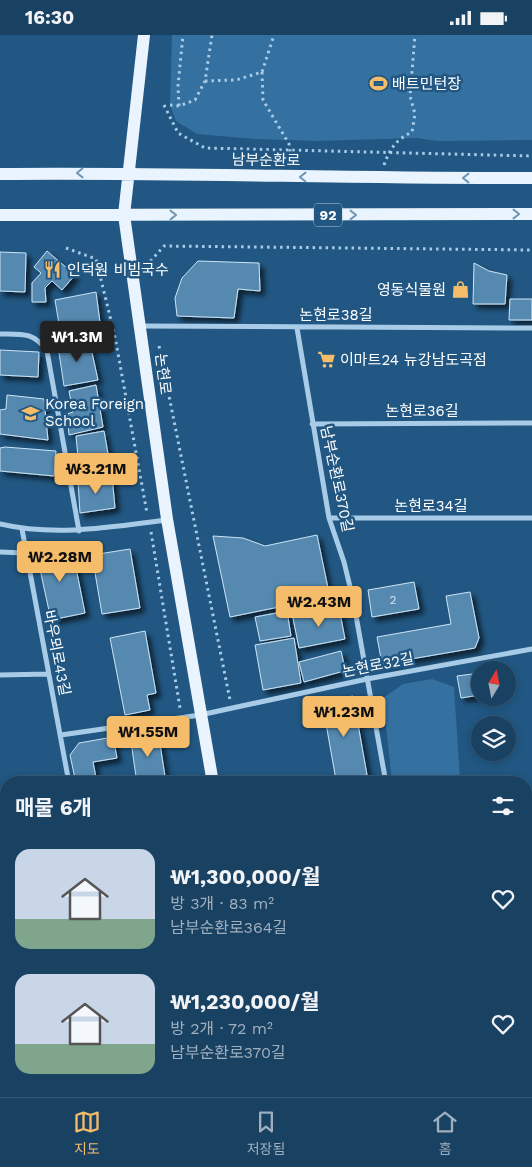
<!DOCTYPE html>
<html lang="ko">
<meta charset="utf-8">
<style>
body{margin:0;font-family:"Work Sans","Noto Sans KR",sans-serif;background:#264c6b;color:#f1f3f6;height:100vh;display:flex;flex-direction:column;font-size:19px;white-space:nowrap}
*{box-sizing:border-box;margin:0}
p{font-size:16px;color:#9fafbe}
.icon{flex:none;width:28px;height:28px;fill:none;stroke:currentColor;stroke-width:2;stroke-linecap:round;stroke-linejoin:round}
.map{position:relative;flex:1;overflow:hidden}
.details{position:absolute;left:0px;top:741px;width:532px;height:321px;display:flex;flex-direction:column;background:#194162;border-radius:20px 20px 0 0;box-shadow:0 2px 8px #0003,0 0 0 1px #375a77}
.details>*{flex:none}
.needle{width:32px;rotate:10deg}
.buttons{position:absolute;left:471px;top:626px;display:grid;gap:10px}
.buttons a{display:grid;place-items:center;width:45px;height:45px;border-radius:50%;background:#194162;box-shadow:0 2px 8px #0003,0 0 0 1px #375a77;font-size:25px}
.price{position:absolute;translate:-50% -42px;padding:0 11px;border-radius:5px;background:#f5bc69;color:#111;font-size:16px;line-height:32px;filter:drop-shadow(0 1px 2px #0008)}
.price::after{content:'';position:absolute;left:50%;top:30px;width:15px;height:11px;margin-left:-8px;background:inherit;clip-path:polygon(0 0,100% 0,50% 100%)}
.price.selected{background:#222;color:#fff}
ul{padding:0;list-style:none}
li{display:flex;align-items:center;gap:15px;height:125px;padding:0 15px}
li span{display:grid;place-items:center;flex:none;width:140px;height:100px;border-radius:15px;color:#555}
li>.icon{margin-inline-start:auto}
span .icon{width:60px;height:60px;fill:#fffc;stroke-width:1}
li b{font-size:21px}
h2{display:flex;justify-content:space-between;align-items:center;height:60px;padding:0 15px;font-size:21px}
.status{display:flex;justify-content:space-between;align-items:center;height:35px;padding:0 25px;background:#194162;direction:ltr}
.status svg{height:14px;fill:currentColor}
.dock{display:flex;justify-content:space-around;align-items:center;height:70px;border-top:1px solid #375a77;background:#194162;font-size:14px;color:#9fafbe}
.dock a{display:grid;justify-items:center;gap:2px}
.dock .selected{color:#f5bc69}
.map>svg:first-child{display:block}
.green{fill:#3571a0}
.building{fill:#5689b0;stroke:#cce4f6;filter:url(#shadow)}
.lines{fill:none;stroke-linecap:round;stroke-linejoin:round}
.path{stroke:#a8cce8;stroke-width:3;stroke-dasharray:2.5 4;stroke-linecap:butt}
.minor{stroke:#a8cce8;stroke-width:5}
.tertiary{stroke:#a8cce8;stroke-width:9}
.primary{stroke:#eaf4fe;stroke-width:12}
.oneway{stroke:#7196b4}
.labels{text-anchor:middle;stroke-width:5;stroke-linejoin:round;paint-order:stroke}
.number-label{font-size:12px;fill:#d5e2eb}
.shield{fill:#215782;stroke:#bccdda;stroke-width:1}
.shield-label{font-size:14px;font-weight:bold;fill:#fff}
.poi-label{font-size:15px;fill:#fff;stroke:#215782;text-anchor:start}
.street-label{font-size:15px;fill:#fff;stroke:#215782}
</style>
<div class="status"><b>16:30</b><svg viewBox="0 0 49 12"><path d="M0 12V9h3v3zM5 12V6h3v6zM10 12V3h3v9zM15 12V0h3v12zM26 1h20v11H26zM47 4h2v5h-2z"/></svg></div>
<div class="map">
<svg width="532" height="1062" viewBox="0 0 532 1062">
<defs>
<filter id="shadow"><feDropShadow dx="4.5" dy="4.5" stdDeviation="2.5" flood-color="#0009"/></filter>
</defs>
<rect width="100%" height="100%" fill="#215782"/>
<path class="green" d="M172,0H532V105L437,106L417,103L317,106L255,104L197,99L176,86L170,70Z
M432,644L454,652L460,745L445,748L392,747L383,663L403,649Z"/>
<path class="building" d="M47,216L75,240L62,255L52,246L45,253L46,267H32V248L41,238L34,232Z
M0,217L26,218L25,257L0,256Z
M198,226L259,228L260,256L238,254L234,283L177,281L175,263L182,243Z
M474,228L489,236L507,240L505,269H473Z
M96,257L101,295L61,301L55,265Z
M510,264H532V285H509Z
M89,304L98,345L64,351L58,311Z
M0,315L39,317L38,342L0,340Z
M96,350L103,392L69,400L67,379L73,377L69,356Z
M7,360L44,364L48,405L0,399V375L6,374Z
M104,396L111,436L80,443L76,401Z
M5,412L56,416L54,441L0,436V413Z
M112,441L115,473L80,478L78,447Z
M317,500L329,558L278,568L279,572L230,582L213,501L243,503L265,511Z
M52,508L55,520L73,518L85,578L51,585L35,511Z
M130,514L140,573L102,579L92,520Z
M414,547L419,574L372,582L368,555Z
M470,557L479,603L475,613L382,629L377,602L451,589L446,561Z
M339,573L345,604L299,613L293,583Z
M287,576L291,601L260,606L255,582Z
M145,596L156,658L147,660L150,675L125,680L110,603Z
M294,603L301,648L263,655L255,610Z
M341,616L345,634L344,636L304,647L299,627Z
M480,638V660L461,663L457,641Z
M353,661L367,740L336,745L322,666Z
M158,696L166,748H137L130,700Z
M113,702L117,723L93,727L97,748H76L70,720L79,708Z
M532,779V801L527,795L528,793L526,790V784Z
M532,854V888L526,894V859Z
M165,1056H186L187,1062H162L161,1057Z
M193,1056H212L202,1062H194Z
M321,1056H348L353,1062H316Z
M365,1056H382L376,1062H370Z"/>
<g class="lines">
<path class="path" d="M262,37L263,65L289,109L292,129
M205,46L236,45L262,37L274,0
M164,70L178,98L205,113L532,121
M170,70L179,71L195,65L205,46L212,0
M179,71L178,51L183,0
M384,130C390,113 396,105 412,97L415,79L410,61L415,0
M66,213L96,224L115,302L147,478
M146,231L164,211L532,215
M159,311L230,665
M151,497L180,673"/>
<path class="minor" d="M141,291L532,293
M297,293L329,483L344,527L353,564L386,748
M0,299C22,299 34,297 47,316L79,496
M312,389L532,388
M329,483H532
M0,489C56,502 111,492 167,485
M22,494L69,748
M0,517L25,518
M0,640L48,639
M61,700L200,680L367,644L532,614
M526,768L532,763
M526,808L532,813
M0,889L6,888
M0,1015L6,1014
M126,1056L127,1062
M221,1062L227,1056"/>
<path class="tertiary" d="M526,980L532,975
M444,1062L450,1056"/>
<path class="primary" d="M144,0L124,180L167,484L213,748
M0,139C177,137 355,144 532,143
M0,180L532,179
M268,1056L269,1062"/>
</g>
<defs><path id="oneway-chevron" d="M-2-3.5L2.5 0L-2 3.5" fill="none" stroke-width="1.6" stroke-linecap="round" stroke-linejoin="round" transform="scale(1.25)"/></defs>
<g class="oneway">
<use href="#oneway-chevron" transform="translate(80 138) rotate(179)"/>
<use href="#oneway-chevron" transform="translate(303 142) rotate(-179)"/>
<use href="#oneway-chevron" transform="translate(466 143) rotate(180)"/>
<use href="#oneway-chevron" transform="translate(516 179)"/>
<use href="#oneway-chevron" transform="translate(173 180)"/>
<use href="#oneway-chevron" transform="translate(353 180)"/>
</g>
<defs>
<symbol id="stadium-bare" viewBox="-9 -9 18 18"><path d="M0-5a6.5 5 0 1 0 0 10a6.5 5 0 1 0 0-10ZM-3.5-1.8h7v3.6h-7Z" fill="#f5bc69" stroke="#215782" stroke-width="2.5" paint-order="stroke"/></symbol>
<symbol id="restaurant-bare" viewBox="-9 -9 18 18"><path d="M-5-6h1v4h1v-4h1v4h1v-4h1v5L-1.5 .5V6h-2V.5L-5-1ZM5-6V6H3V1.5H1.5Q1.5-4 5-6Z" fill="#f5bc69" stroke="#215782" stroke-width="2.5" paint-order="stroke"/></symbol>
<symbol id="shop-bare" viewBox="-9 -9 18 18"><path d="M-5-2.5h2.3a2.7 3.5 0 0 1 5.4 0H5L5.5 6h-11ZM-1.5-2.5h3a1.5 2.3 0 0 0-3 0Z" fill="#f5bc69" stroke="#215782" stroke-width="2.5" paint-order="stroke"/></symbol>
<symbol id="supermarket-bare" viewBox="-9 -9 18 18"><path d="M-6-5.5h2.5l.6 2H6L4.5 2H-2.5L-4.4-4H-6ZM-1.5 3.2a1.3 1.3 0 1 0 .1 0ZM3 3.2a1.3 1.3 0 1 0 .1 0Z" fill="#f5bc69" stroke="#215782" stroke-width="2.5" paint-order="stroke"/></symbol>
<symbol id="school-bare" viewBox="-9 -9 18 18"><path d="M0-5L7-2L0 1L-7-2ZM-4 1L0 2.5L4 1V4Q0 6-4 4Z" fill="#f5bc69" stroke="#215782" stroke-width="2.5" paint-order="stroke"/></symbol>
</defs>
<g fill-rule="evenodd">
<use href="#stadium-bare" x="366" y="36" width="25" height="25"/>
<use href="#restaurant-bare" x="40" y="222" width="25" height="25"/>
<use href="#shop-bare" x="448" y="242" width="25" height="25"/>
<use href="#supermarket-bare" x="314" y="312" width="25" height="25"/>
<use href="#school-bare" x="18" y="366" width="25" height="25"/>
</g>
<g class="labels">
<g class="number-label">
<text x="393" y="569">2</text>
</g>
<rect class="shield" x="314" y="168.5" width="28" height="23" rx="4"/>
<g class="shield-label">
<text x="328" y="185">92</text>
</g>
<g class="poi-label">
<text x="392" y="54">배트민턴장</text>
<text x="67" y="240">인덕원 비빔국수</text>
<text x="446" y="260" text-anchor="end">영동식물원</text>
<text x="340" y="330">이마트24 뉴강남도곡점</text>
<text x="45" y="374">Korea Foreign<tspan x="45" dy="17">School</tspan></text>
</g>
<g class="street-label">
<text transform="translate(266 125) rotate(1)" y="5">남부순환로</text>
<text x="336" y="285">논현로38길</text>
<text transform="translate(163 339) rotate(83)" y="5">논현로</text>
<text x="422" y="381">논현로36길</text>
<text transform="translate(337 444) rotate(78)" y="5">남부순환로370길</text>
<text x="431" y="476">논현로34길</text>
<text transform="translate(57 618) rotate(79)" y="5">바우뫼로43길</text>
<text transform="translate(378 630) rotate(-11)" y="5">논현로32길</text>
</g>
</g>
</svg>
<div class="buttons">
<a><svg class="needle" viewBox="-14 -14 28 28"><path d="M0-13l5 13h-10z" fill="#e53935"/><path d="M0 13l5-13h-10z" fill="#9fafbe"/></svg></a>
<a><svg class="icon" aria-label="layers" viewBox="0 0 24 24"><path d="M12 4l9 5-9 5-9-5zM3 14l9 5 9-5"/></svg></a>
</div>
<b class="price selected" style="left:77px;top:328px">₩1.3M</b>
<b class="price" style="left:96px;top:460px">₩3.21M</b>
<b class="price" style="left:60px;top:548px">₩2.28M</b>
<b class="price" style="left:319px;top:593px">₩2.43M</b>
<b class="price" style="left:344px;top:703px">₩1.23M</b>
<b class="price" style="left:148px;top:723px">₩1.55M</b>
<section class="details">
<h2>매물 6개<svg class="icon" aria-label="filters" viewBox="0 0 24 24"><path d="M4 7h16M4 17h16"/><circle cx="9" cy="7" r="2"/><circle cx="15" cy="17" r="2"/></svg></h2>
<ul>
<li><span style="background:linear-gradient(#c9d6e8 70%,#7fa58c 0)"><svg class="icon" aria-label="home" viewBox="0 0 24 24"><path d="M3 11l9-7 9 7M6 9v11h12V9"/></svg></span><div><b>₩1,300,000/월</b><p>방 3개 · 83 m²</p><p>남부순환로364길</p></div><svg class="icon" aria-label="heart" viewBox="0 0 24 24"><path d="M12 20l-8-8c-3-5 5-10 8-4 3-6 11-1 8 4z"/></svg></li>
<li><span style="background:linear-gradient(#c9d6e8 70%,#7fa58c 0)"><svg class="icon" aria-label="home" viewBox="0 0 24 24"><path d="M3 11l9-7 9 7M6 9v11h12V9"/></svg></span><div><b>₩1,230,000/월</b><p>방 2개 · 72 m²</p><p>남부순환로370길</p></div><svg class="icon" aria-label="heart" viewBox="0 0 24 24"><path d="M12 20l-8-8c-3-5 5-10 8-4 3-6 11-1 8 4z"/></svg></li>
</ul>
</section>
</div>
<nav class="dock">
<a class="selected"><svg class="icon" aria-label="map" viewBox="0 0 24 24"><path d="M3 6l6-2 6 2 6-2v14l-6 2-6-2-6 2zM9 4v14M15 6v14"/></svg>지도</a>
<a><svg class="icon" aria-label="saved" viewBox="0 0 24 24"><path d="M7 4h10v16l-5-4-5 4z"/></svg>저장됨</a>
<a><svg class="icon" aria-label="home" viewBox="0 0 24 24"><path d="M3 11l9-7 9 7M6 9v11h12V9"/></svg>홈</a>
</nav>
